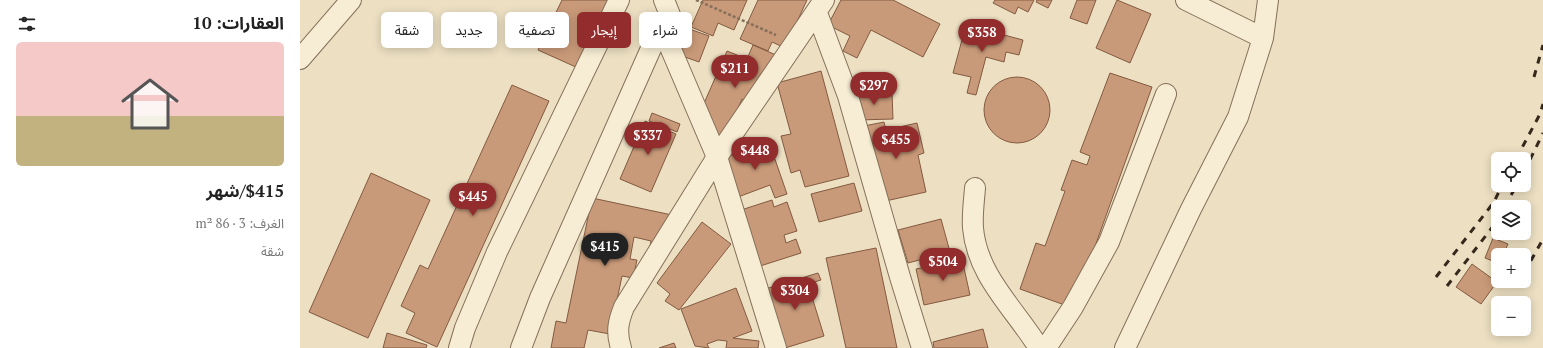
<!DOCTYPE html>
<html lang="ar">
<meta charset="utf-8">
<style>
body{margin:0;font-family:"PT Serif","Noto Sans Arabic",serif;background:#f2f2f2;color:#222;direction:rtl;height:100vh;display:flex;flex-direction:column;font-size:15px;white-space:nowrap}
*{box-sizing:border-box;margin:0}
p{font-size:13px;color:#767676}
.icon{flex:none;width:22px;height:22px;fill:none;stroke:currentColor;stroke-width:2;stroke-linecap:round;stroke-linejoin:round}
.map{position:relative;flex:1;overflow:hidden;direction:ltr}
.drawer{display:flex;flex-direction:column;background:#fff;width:300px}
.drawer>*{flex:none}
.guide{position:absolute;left:12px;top:12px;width:380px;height:36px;direction:rtl;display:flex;gap:8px}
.controls{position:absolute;left:1191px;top:152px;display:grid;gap:8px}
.controls a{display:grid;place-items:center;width:40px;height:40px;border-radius:6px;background:#fff;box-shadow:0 2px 10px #0003;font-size:20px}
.price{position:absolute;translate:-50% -34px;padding:0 9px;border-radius:14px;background:#922c2d;color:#fff;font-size:13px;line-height:26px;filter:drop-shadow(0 1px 2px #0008)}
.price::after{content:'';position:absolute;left:50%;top:24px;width:12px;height:9px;margin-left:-6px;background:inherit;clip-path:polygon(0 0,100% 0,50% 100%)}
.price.active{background:#222;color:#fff}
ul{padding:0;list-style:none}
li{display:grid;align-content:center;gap:8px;height:212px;padding:0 16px}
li+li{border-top:1px solid #e0e0e0}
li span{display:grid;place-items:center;height:124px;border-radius:6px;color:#555}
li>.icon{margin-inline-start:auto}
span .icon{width:72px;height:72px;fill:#fffc;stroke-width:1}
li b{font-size:17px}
h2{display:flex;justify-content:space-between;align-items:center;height:48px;padding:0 16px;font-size:17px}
.chip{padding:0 14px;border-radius:6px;background:#fff;box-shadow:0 2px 10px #0003;font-size:14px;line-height:36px}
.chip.active{background:#922c2d;color:#fff}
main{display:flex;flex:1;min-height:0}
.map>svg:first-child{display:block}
.building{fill:#c99a79;stroke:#835a40}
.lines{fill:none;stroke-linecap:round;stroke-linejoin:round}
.minor-casing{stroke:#85705a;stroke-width:22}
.path{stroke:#85705a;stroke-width:2.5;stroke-dasharray:3 2;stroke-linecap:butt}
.minor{stroke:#f7edd4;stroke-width:20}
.rail{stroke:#35291d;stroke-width:3;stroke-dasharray:7 7;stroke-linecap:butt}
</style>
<main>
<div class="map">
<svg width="1243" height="348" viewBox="0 0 1243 348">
<rect width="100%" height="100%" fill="#ecdfc2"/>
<path class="building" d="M262,0H309L278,68L238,50Z
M403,0H447L434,30L418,23L413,36L391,27Z
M458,0H507L485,48L472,42L468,51L440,39Z
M541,0H593L640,24L623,57L571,30L557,58L543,51L550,36L528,25Z
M695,0H734L728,12L718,7L715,14L693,3Z
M737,0H752L748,8L736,2Z
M777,0H796L787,24L770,18Z
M817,0L851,14L830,63L796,48Z
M666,25L723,40L719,55L706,52L704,62L686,57L676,95L667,93L671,77L653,73Z
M381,26L409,36L399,62L371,52Z
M453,45L476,55L454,105L442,99L422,146L398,117L427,51L447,59Z
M521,71L549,176L505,187L500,170L491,173L481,136L491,134L477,83Z
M810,73L852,87L773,308L720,289L736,243L745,246L765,191L761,190L772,160L787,165L790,156L780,152Z
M684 110a33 33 0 1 1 66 0a33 33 0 1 1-66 0Z
M212,85L249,101L137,347L106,333L115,313L101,306L120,265L128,269Z
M592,93L593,119L557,120L556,94Z
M352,113L380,124L377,132L349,121Z
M345,121L376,134L351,192L320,179Z
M584,122L586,130L617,123L624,153L618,155L626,192L581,202L564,126Z
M469,142L487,194L475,198L470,185L438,197L424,158Z
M71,173L130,200L68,338L9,312Z
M554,183L562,211L519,222L511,194Z
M292,198L372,215L347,262L351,241L334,237L330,259L337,260L333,278L322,276L310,334L288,330L284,348H251L256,321L266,323Z
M472,200L474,207L487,202L497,231L484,235L486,243L496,239L501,253L457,267L438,211Z
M641,219L650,252L608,263L598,230Z
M402,222L431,244L379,310L365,301L370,294L357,283Z
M1193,238L1208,244L1203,255H1198V263L1185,258Z
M576,248L597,348H546L526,258Z
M662,259L670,295L624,305L616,269Z
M1172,264L1197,282L1181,304L1156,287Z
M518,273L521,280L508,284L524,336L485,348L462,290Z
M436,288L452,331L433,338L459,341L458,348H426L427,341L418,340L407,344L409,348L395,346L381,309Z
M683,329L688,348H634L633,342Z
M87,333L127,345L126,348H83Z
M374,343L376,348H359Z"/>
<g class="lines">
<defs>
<path id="minor" d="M364,0L370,15L361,26L417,157L476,348
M886,0L963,38
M517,13L548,96L600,277L622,348
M0,59L51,0
M675,188C674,201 672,215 673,228C677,276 715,309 739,348
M159,348L165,328L197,252L319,0
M221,348L240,298L361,26
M321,348C316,332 318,322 324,307L417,157L524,0
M746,348L773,307L809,242L866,94
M825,348L891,209L938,117L963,38L968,0"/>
</defs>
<use href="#minor" class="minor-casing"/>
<path class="path" d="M396,0L476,35"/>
<use href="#minor" class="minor"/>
<path class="rail" d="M1234,77L1243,45
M1216,159L1240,114L1243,104
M1224,172L1243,133
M1204,207L1217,185
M1224,273L1243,239
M1136,277L1194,202L1202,185
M1147,286L1191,229L1198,218
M1217,286L1220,281"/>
</g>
</svg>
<div class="controls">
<a><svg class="icon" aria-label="locate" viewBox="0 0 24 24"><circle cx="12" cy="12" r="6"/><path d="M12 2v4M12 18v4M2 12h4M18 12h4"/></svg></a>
<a><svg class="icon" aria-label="layers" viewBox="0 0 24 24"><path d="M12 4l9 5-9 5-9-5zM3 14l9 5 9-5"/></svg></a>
<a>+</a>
<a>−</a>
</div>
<b class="price" style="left:682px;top:53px">$358</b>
<b class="price" style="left:435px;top:89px">$211</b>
<b class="price" style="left:574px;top:106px">$297</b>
<b class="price" style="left:348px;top:156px">$337</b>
<b class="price" style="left:596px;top:160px">$455</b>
<b class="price" style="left:455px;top:171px">$448</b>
<b class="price" style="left:173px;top:217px">$445</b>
<b class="price active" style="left:305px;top:267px">$415</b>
<b class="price" style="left:643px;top:282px">$504</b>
<b class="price" style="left:495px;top:311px">$304</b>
<div class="guide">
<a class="chip">شراء</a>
<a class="chip active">إيجار</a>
<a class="chip">تصفية</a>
<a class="chip">جديد</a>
<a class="chip">شقة</a>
</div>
</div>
<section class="drawer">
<h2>العقارات: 10<svg class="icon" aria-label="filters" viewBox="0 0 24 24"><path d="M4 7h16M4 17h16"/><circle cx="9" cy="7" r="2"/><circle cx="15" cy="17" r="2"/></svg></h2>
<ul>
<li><span style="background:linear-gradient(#f6c9c9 60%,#c2b280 0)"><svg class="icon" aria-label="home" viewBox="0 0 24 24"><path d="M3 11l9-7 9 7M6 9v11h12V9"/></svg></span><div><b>$415/شهر</b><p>الغرف: 3 · 86 m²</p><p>شقة</p></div></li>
</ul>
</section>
</main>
